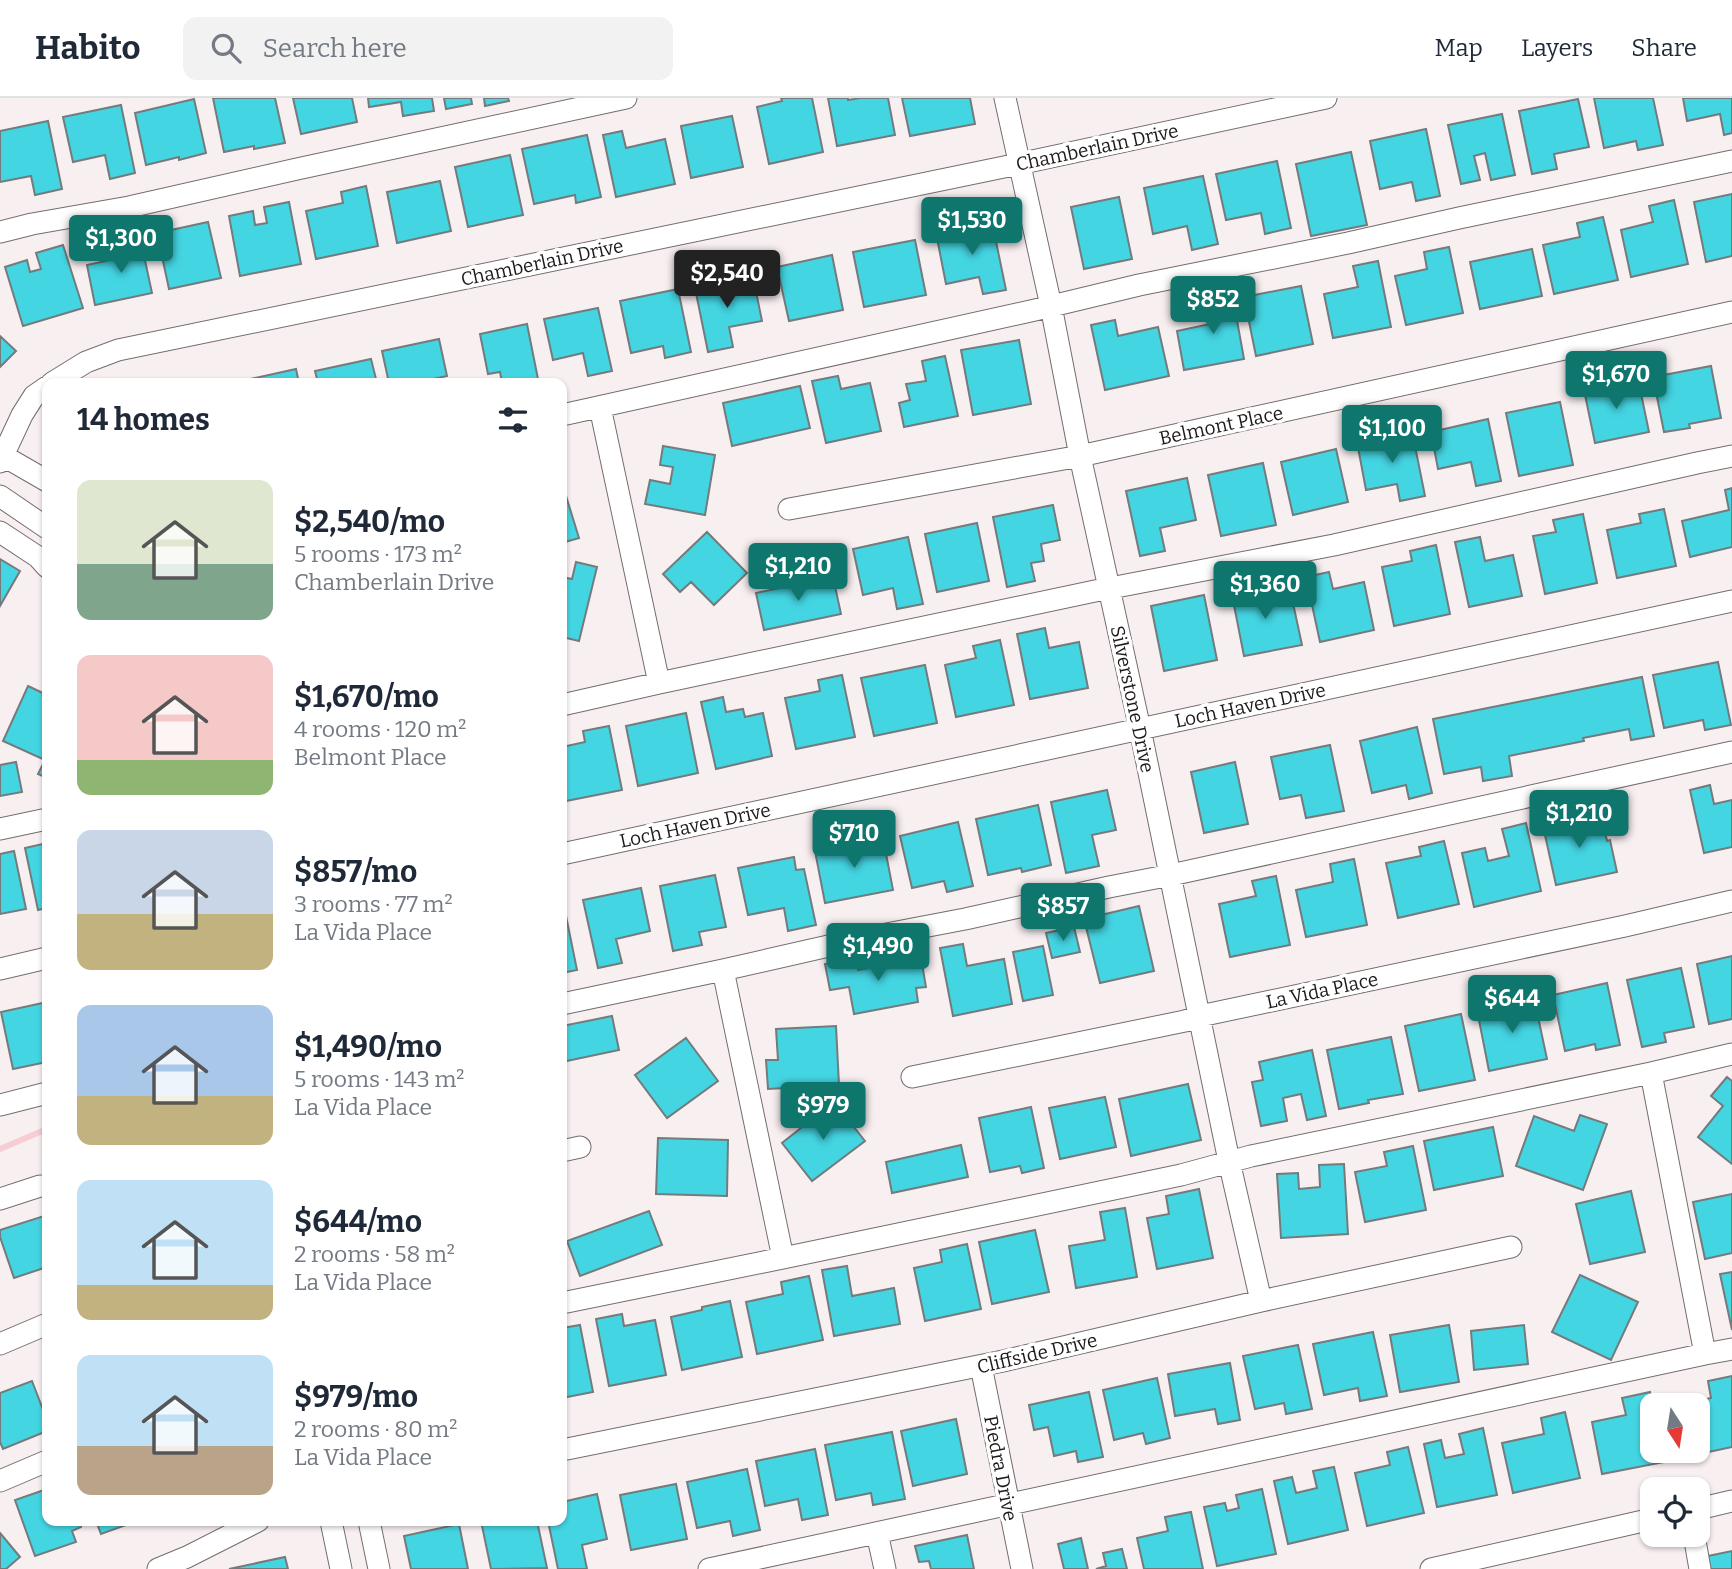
<!DOCTYPE html>
<meta charset="utf-8">
<style>
body{margin:0;font-family:Bitter,serif;background:#f2f2f3;color:#1f2937;height:100vh;display:flex;flex-direction:column;font-size:26px;white-space:nowrap}
*{box-sizing:border-box;margin:0}
p{font-size:23px;color:#747a83}
.icon{flex:none;width:38px;height:38px;fill:none;stroke:currentColor;stroke-width:2;stroke-linecap:round;stroke-linejoin:round}
.map{position:relative;flex:1;overflow:hidden}
.panel{position:absolute;left:42px;top:280px;width:525px;height:1148px;display:flex;flex-direction:column;background:#fff;border-radius:14px;box-shadow:0 2px 5px #0004}
.panel>*{flex:none}
.needle{width:46px;rotate:168deg}
.fabs{position:absolute;left:1640px;top:1295px;display:grid;gap:14px}
.fabs a{display:grid;place-items:center;width:70px;height:70px;border-radius:14px;background:#fff;box-shadow:0 2px 5px #0004;font-size:35px}
.price{position:absolute;translate:-50% -60px;padding:0 16px;border-radius:7px;background:#0f766e;color:#fff;font-size:23px;line-height:46px;filter:drop-shadow(0 2px 4px #0008)}
.price::after{content:'';position:absolute;left:50%;top:42px;width:21px;height:16px;margin-left:-10px;background:inherit;clip-path:polygon(0 0,100% 0,50% 100%)}
.price.active{background:#222;color:#fff}
ul{padding:0;list-style:none}
li{display:flex;align-items:center;gap:21px;height:175px;padding:0 35px}
li span{display:grid;place-items:center;flex:none;width:196px;height:140px;border-radius:14px;color:#555}
li>.icon{margin-inline-start:auto}
span .icon{width:84px;height:84px;fill:#fffc;stroke-width:1}
li b{font-size:30px}
h2{display:flex;justify-content:space-between;align-items:center;height:84px;padding:0 35px;font-size:30px}
header{display:flex;align-items:center;gap:42px;box-sizing:border-box;height:98px;padding:0 35px;background:#fff;border-bottom:2px solid #e0e1e3}
header strong{font-size:33px}
nav{display:flex;gap:38px;margin-inline-start:auto;font-size:24px}
.search{width:490px;height:63px;background:#f2f2f3;display:flex;align-items:center;gap:18px;box-sizing:border-box;padding:0 24px;border-radius:14px;color:#747a83;font-size:26px}
.map>svg:first-child{display:block}
.lines{fill:none;stroke-linecap:round;stroke-linejoin:round}
.stream{stroke:#f7cdd5;stroke-width:6}
.building{fill:#44d5e3;stroke:#747b7c;stroke-width:2}
.minor-casing{stroke:#746d6e;stroke-width:23}
.minor{stroke:#fff;stroke-width:21}
.labels{text-anchor:middle;stroke-width:7;stroke-linejoin:round;paint-order:stroke}
.street-label{font-size:19px;fill:#1c1919;stroke:#fff}
</style>
<header>
<strong>Habito</strong>
<div class="search"><svg class="icon" aria-label="search" viewBox="0 0 24 24"><circle cx="10" cy="10" r="6"/><path d="M15 15l6 6"/></svg>Search here</div>
<nav><a>Map</a><a>Layers</a><a>Share</a></nav>
</header>
<div class="map">
<svg width="1732" height="1471" viewBox="0 0 1732 1471">
<rect width="100%" height="100%" fill="#f8eff1"/>
<g class="lines">
<path class="stream" d="M0,1051L47,1031"/>
</g>
<path class="building" d="M213,0H275L285,45L254,51V48L224,54Z
M293,0H352L357,24L301,36Z
M368,0H432L434,13L403,18L401,4L369,9Z
M444,0H471L472,6L446,11Z
M484,0H508L509,3L485,8Z
M781,0H812L823,54L769,66L757,9L782,3Z
M828,0H848V2L860,0H888L895,37L837,48Z
M902,0H970L975,26L910,38Z
M1594,0H1653L1663,47L1638,52L1636,43L1604,50Z
M1683,0H1732V35L1724,37L1720,16L1687,23Z
M194,1L206,55L179,62V59L146,67L135,15Z
M1578,1L1589,49L1554,56L1557,71L1532,76L1519,13Z
M121,7L135,75L110,81L105,57L73,64L63,19Z
M1502,16L1515,77L1491,82L1485,55L1474,58L1480,82L1461,86L1448,27Z
M732,18L743,69L691,80L681,28Z
M48,23L62,91L35,97L31,78L0,84V33Z
M1426,31L1440,98L1416,103L1412,84L1380,91L1370,43Z
M622,33L626,50L665,41L675,86L616,99L603,37Z
M587,37L601,99L576,105L575,97L534,106L522,51Z
M1351,54L1367,127L1311,138L1296,66Z
M510,57L523,117L468,129L455,69Z
M1277,63L1291,130L1265,136L1261,115L1226,122L1216,76Z
M1203,78L1218,146L1192,152L1187,128L1153,136L1144,90Z
M440,83L451,133L397,145L387,94Z
M366,88L378,148L316,161L306,113L343,105L341,94Z
M1732,96V158L1706,164L1694,104Z
M1119,99L1132,161L1084,171L1071,109Z
M1674,102L1688,166L1631,179L1621,132L1653,124L1649,108Z
M289,104L301,166L240,178L229,118L253,113L255,127L267,125L264,109Z
M1603,119L1618,182L1554,196L1543,147L1580,139L1577,125Z
M208,124L221,180L169,191L157,135Z
M992,124L1006,192L983,196L979,179L946,186L936,135Z
M140,139L152,195L95,207L87,167L120,160L117,144Z
M915,142L926,197L864,209L853,154Z
M63,147L83,210L23,228L5,169L27,162L30,174L41,171L36,155Z
M1449,149L1463,215L1406,227L1395,178L1427,171L1424,154Z
M1532,151L1542,198L1480,211L1470,164Z
M832,157L843,212L789,223L777,169Z
M1378,163L1391,229L1333,240L1324,196L1358,189L1353,168Z
M753,179L762,223L729,229L733,249L708,254L695,190Z
M1301,188L1313,246L1256,258L1244,199Z
M678,191L691,254L665,260L663,248L631,255L620,203Z
M1232,195L1244,261L1184,272L1177,233L1210,226L1205,200Z
M598,210L612,273L588,278L583,255L553,262L544,221Z
M1115,222L1118,238L1158,229L1169,278L1105,292L1091,227Z
M527,226L538,281L520,285H502L500,274L488,276L480,236Z
M0,238L16,253L0,269Z
M439,241L447,278L415,285H389L382,253Z
M1019,242L1031,306L973,317L961,252Z
M945,258L958,318L904,329L899,305L910,302L906,286L926,283L922,263Z
M371,261L377,285H318L315,273Z
M1711,268L1721,320L1689,326L1690,330L1664,334L1653,279Z
M296,271L299,285H241V283Z
M838,278L841,291L870,285L881,333L826,345L812,283Z
M1638,281L1649,334L1595,345L1584,292Z
M800,288L810,330L732,348L723,305Z
M1560,304L1573,367L1519,378L1506,315Z
M1488,321L1501,383L1476,388L1471,364L1438,371L1431,334Z
M1412,333L1425,398L1400,403L1397,386L1366,392L1357,344Z
M663,348L715,357L705,417L645,406L650,382L670,386L673,369L660,367Z
M1336,351L1348,404L1293,417L1281,364Z
M1263,365L1276,427L1221,438L1208,377Z
M1187,380L1196,422L1160,430L1165,453L1140,458L1126,393Z
M562,385L579,440L562,445Z
M1732,390V449L1690,459L1682,423L1729,412L1725,392Z
M1053,407L1060,442L1041,446L1044,463L1031,465L1035,483L1007,489L993,419Z
M1664,411L1676,468L1617,480L1607,432L1641,425L1639,416Z
M1583,416L1597,485L1545,496L1533,438L1556,434L1553,422Z
M977,425L989,483L937,494L925,436Z
M707,434L747,475L714,507L691,484L680,494L663,476Z
M908,439L923,506L897,511L893,490L863,497L853,451Z
M1480,439L1485,463L1513,457L1522,498L1469,509L1455,444Z
M1436,447L1450,516L1394,528L1382,469L1412,463L1410,453Z
M0,461L20,473L0,508Z
M576,464L597,469L579,543L562,539V479L572,481Z
M1329,474L1333,491L1364,484L1374,532L1320,544L1306,479Z
M833,479L841,516L764,532L756,495Z
M1258,486L1261,502L1291,496L1302,547L1244,558L1231,492Z
M1204,497L1217,562L1164,573L1151,508Z
M1045,530L1049,550L1079,544L1088,590L1030,601L1017,536Z
M1000,542L1014,607L956,619L945,567L976,560L973,548Z
M1718,564L1731,627L1705,632L1703,622L1664,630L1653,577Z
M925,567L937,625L874,638L861,580Z
M842,577L855,639L796,651L785,600L820,593L818,582Z
M1642,579L1654,638L1631,642L1629,631L1583,640L1584,643L1509,658L1512,678L1483,683L1481,669L1444,676L1433,621Z
M28,588L47,597V680L38,676L45,662L3,643Z
M723,599L726,614L743,611L745,619L763,615L772,658L716,671L701,604Z
M686,615L698,675L638,688L626,628Z
M609,628L622,692L566,703L562,681V649L585,644L583,633Z
M1417,629L1432,695L1409,701L1406,687L1372,695L1360,643Z
M1330,647L1344,713L1306,720L1301,697L1280,701L1271,659Z
M16,664L22,694L0,698V667Z
M1235,664L1248,726L1204,735L1191,674Z
M1710,687L1714,706L1732,702V749L1704,755L1690,692Z
M1107,692L1116,732L1092,737L1099,768L1066,775L1051,704Z
M1038,707L1051,767L1022,774L1021,770L988,777L976,721Z
M1601,716L1607,743L1610,742L1617,774L1556,787L1543,728Z
M958,724L973,788L947,794L944,783L912,790L900,738Z
M1526,725L1541,793L1474,809L1462,755L1485,750L1488,763L1509,758L1502,731Z
M883,740L893,792L825,805L815,753Z
M1444,743L1459,806L1398,820L1386,765L1421,758L1419,749Z
M47,745V810L38,812L25,750Z
M14,753L26,811L0,816V756Z
M794,759L796,772L804,771L816,827L788,833L784,810L748,817L738,770Z
M1354,761L1367,827L1306,839L1296,792L1333,784L1330,766Z
M715,777L726,829L699,834L702,847L673,853L660,788Z
M1276,778L1290,847L1230,859L1219,806L1256,798L1252,783Z
M641,790L650,833L616,841L622,865L598,870L583,802Z
M1139,808L1154,873L1100,885L1084,821Z
M565,813L577,872L562,875V814Z
M1074,829L1080,854L1052,860L1046,835Z
M963,846L967,868L1004,861L1012,906L953,918L940,850Z
M1043,848L1053,897L1023,903L1013,854Z
M1732,858V921L1709,926L1697,866Z
M856,860L858,872L921,860L926,889L916,890L918,904L854,916L849,889L830,892L825,866Z
M1681,870L1694,929L1664,935L1666,944L1642,949L1627,882Z
M1607,885L1620,947L1596,952L1595,946L1565,953L1553,897Z
M1534,900L1547,961L1489,973L1477,912Z
M47,904V964L13,971L1,914Z
M1461,916L1475,982L1419,993L1405,928Z
M612,918L619,952L562,964V928Z
M836,928L839,987L768,991L766,962H778L776,931Z
M1391,939L1403,996L1368,1002L1369,1005L1339,1011L1327,952Z
M686,940L718,983L667,1020L635,977Z
M1312,952L1326,1018L1307,1022L1301,996L1283,1000L1287,1023L1261,1028L1252,984L1263,982L1259,964Z
M1727,979L1732,983V1066L1698,1039L1723,1008L1711,998Z
M1188,986L1201,1042L1131,1058L1119,1001Z
M1105,999L1116,1049L1060,1061L1049,1010Z
M834,1004L865,1043L812,1083L782,1045Z
M1031,1009L1044,1070L1022,1075L1020,1068L990,1074L979,1020Z
M1580,1017L1607,1026L1583,1092L1516,1068L1534,1018L1574,1033Z
M1493,1029L1503,1078L1434,1092L1424,1043Z
M658,1040L728,1042L727,1098L656,1096Z
M961,1047L968,1079L892,1095L886,1064Z
M1413,1048L1426,1112L1365,1124L1355,1074L1387,1068L1384,1054Z
M1344,1066L1348,1136L1281,1140L1277,1076L1298,1075L1299,1091L1320,1089L1319,1067Z
M1199,1091L1213,1160L1157,1171L1147,1120L1169,1116L1166,1098Z
M1631,1093L1645,1154L1590,1166L1576,1106Z
M1732,1096V1155L1705,1161L1693,1104Z
M1125,1110L1137,1179L1076,1190L1069,1148L1105,1142L1100,1114Z
M649,1113L662,1147L580,1178L567,1143Z
M47,1117V1169L14,1180L0,1139V1132Z
M1035,1132L1049,1194L992,1206L979,1144Z
M967,1146L981,1211L925,1223L914,1170L942,1164L940,1152Z
M847,1168L852,1198L894,1190L900,1226L834,1238L822,1172Z
M1732,1174V1232L1720,1176Z
M1580,1177L1638,1204L1611,1262L1552,1234Z
M809,1178L823,1242L757,1256L746,1204L783,1196L781,1184Z
M730,1203L742,1259L682,1272L671,1219L702,1212V1209Z
M622,1216L624,1228L655,1222L666,1277L609,1288L596,1221Z
M580,1227L593,1294L562,1300V1230Z
M1449,1227L1459,1284L1400,1294L1390,1237Z
M1524,1227L1528,1266L1474,1272L1471,1233Z
M1373,1234L1387,1298L1360,1303L1358,1290L1324,1297L1313,1246Z
M1298,1247L1312,1311L1286,1316L1284,1305L1255,1311L1243,1258Z
M1230,1265L1240,1322L1218,1326L1215,1311L1175,1318L1168,1276Z
M1732,1278V1349L1680,1360L1679,1353H1698V1307H1676L1711,1300L1708,1283Z
M1157,1280L1170,1340L1146,1346L1143,1335L1114,1342L1103,1292Z
M32,1283L47,1322V1333L3,1351L0,1344V1295Z
M1089,1294L1103,1359L1078,1364L1076,1353L1054,1358L1048,1329L1034,1332L1029,1307Z
M1650,1294L1653,1307L1652,1353H1661L1664,1364L1602,1376L1592,1324L1626,1317L1622,1300Z
M1565,1314L1580,1380L1513,1395L1502,1345L1544,1336L1541,1320Z
M956,1321L967,1376L913,1388L901,1333Z
M1483,1330L1497,1397L1437,1409L1424,1346L1441,1342L1445,1360L1464,1356L1459,1336Z
M892,1334L905,1401L873,1407L871,1395L836,1402L825,1347Z
M1408,1349L1424,1415L1367,1428L1355,1375L1390,1367L1387,1354Z
M815,1351L828,1417L802,1422L798,1401L765,1408L756,1363Z
M1334,1369L1348,1432L1288,1446L1274,1383L1292,1379L1296,1395L1317,1390L1313,1373Z
M747,1371L760,1432L733,1438L730,1423L697,1430L687,1384Z
M676,1386L687,1441L631,1452L620,1397Z
M47,1391V1423H79L81,1429L72,1433L76,1444L35,1458L15,1402Z
M1262,1391L1276,1456L1217,1468L1204,1409L1225,1405L1227,1413L1239,1410L1236,1397Z
M597,1396L607,1441L582,1447L587,1471H558L548,1423H562V1404Z
M1191,1414L1203,1471H1144L1137,1440L1168,1433L1165,1419Z
M96,1423H137L101,1436Z
M481,1423H537L547,1470L491,1471Z
M459,1426L468,1471H411L404,1438Z
M0,1435L20,1459L6,1471H0Z
M967,1437L974,1471H931L929,1463L919,1464L915,1448Z
M1081,1440L1088,1471H1064L1058,1446Z
M1122,1451L1127,1471H1096L1106,1468L1103,1455Z
M1732,1453V1471H1706L1703,1459Z
M285,1459L288,1471H229Z"/>
<g class="lines">
<defs>
<path id="minor" d="M1005,0L1051,208L1080,358L1140,631L1229,1063L1261,1203
M0,134L32,126L129,109L297,71L626,0
M52,285L86,264L118,252L1004,69L1326,0
M600,309L659,585
M562,317L1035,212L1139,187L1348,145L1459,120L1732,63
M0,356L47,383
M0,364L22,317L34,298L47,289
M0,398L47,430
M789,411L1080,358L1732,214
M0,434L38,459L47,469
M562,607L659,585L1095,493L1334,447L1697,365L1732,358
M0,731L47,721
M562,756L1732,503
M0,871L47,860
M723,872L783,1160
M562,906L723,872L855,842L965,821L1109,789L1171,777L1732,654
M1651,975L1705,1256
M912,979L1185,923L1200,918L1625,828L1732,803
M0,1007L47,995
M562,1053L580,1049
M0,1101L40,1088
M562,1205L783,1160L1181,1077L1251,1058L1651,975L1732,956
M0,1246L47,1226
M981,1268L1022,1471
M562,1352L1003,1263L1261,1203L1511,1149
M0,1383L47,1363
M1698,1411L1732,1403
M331,1423L341,1471
M369,1423L379,1471
M877,1435L885,1471
M1694,1437L1700,1471
M158,1471L187,1459L258,1423
M709,1471L1705,1256L1732,1251
M1431,1471L1652,1421"/>
</defs>
<use href="#minor" class="minor-casing"/>
<use href="#minor" class="minor"/>
</g>
<g class="labels">
<g class="street-label">
<text transform="translate(1097 49) rotate(-12)" y="7">Chamberlain Drive</text>
<text transform="translate(542 164) rotate(-12)" y="7">Chamberlain Drive</text>
<text transform="translate(1221 327) rotate(-12)" y="7">Belmont Place</text>
<text transform="translate(1133 601) rotate(78)" y="7">Silverstone Drive</text>
<text transform="translate(1250 607) rotate(-12)" y="7">Loch Haven Drive</text>
<text transform="translate(695 727) rotate(-12)" y="7">Loch Haven Drive</text>
<text transform="translate(1322 892) rotate(-12)" y="7">La Vida Place</text>
<text transform="translate(1037 1255) rotate(-13)" y="7">Cliffside Drive</text>
<text transform="translate(1001 1370) rotate(79)" y="7">Piedra Drive</text>
</g>
</g>
</svg>
<div class="fabs">
<a><svg class="needle" viewBox="-14 -14 28 28"><path d="M0-13l5 13h-10z" fill="#e53935"/><path d="M0 13l5-13h-10z" fill="#747a83"/></svg></a>
<a><svg class="icon" aria-label="locate" viewBox="0 0 24 24"><circle cx="12" cy="12" r="6"/><path d="M12 2v4M12 18v4M2 12h4M18 12h4"/></svg></a>
</div>
<b class="price" style="left:972px;top:159px">$1,530</b>
<b class="price" style="left:121px;top:177px">$1,300</b>
<b class="price active" style="left:727px;top:212px">$2,540</b>
<b class="price" style="left:1213px;top:238px">$852</b>
<b class="price" style="left:1616px;top:313px">$1,670</b>
<b class="price" style="left:1392px;top:367px">$1,100</b>
<b class="price" style="left:798px;top:505px">$1,210</b>
<b class="price" style="left:1265px;top:523px">$1,360</b>
<b class="price" style="left:1579px;top:752px">$1,210</b>
<b class="price" style="left:854px;top:772px">$710</b>
<b class="price" style="left:1063px;top:845px">$857</b>
<b class="price" style="left:878px;top:885px">$1,490</b>
<b class="price" style="left:1512px;top:937px">$644</b>
<b class="price" style="left:823px;top:1044px">$979</b>
<section class="panel">
<h2>14 homes<svg class="icon" aria-label="filters" viewBox="0 0 24 24"><path d="M4 7h16M4 17h16"/><circle cx="9" cy="7" r="2"/><circle cx="15" cy="17" r="2"/></svg></h2>
<ul>
<li><span style="background:linear-gradient(#dfe7d0 60%,#7fa58c 0)"><svg class="icon" aria-label="home" viewBox="0 0 24 24"><path d="M3 11l9-7 9 7M6 9v11h12V9"/></svg></span><div><b>$2,540/mo</b><p>5 rooms · 173 m²</p><p>Chamberlain Drive</p></div></li>
<li><span style="background:linear-gradient(#f6c9c9 75%,#8fb573 0)"><svg class="icon" aria-label="home" viewBox="0 0 24 24"><path d="M3 11l9-7 9 7M6 9v11h12V9"/></svg></span><div><b>$1,670/mo</b><p>4 rooms · 120 m²</p><p>Belmont Place</p></div></li>
<li><span style="background:linear-gradient(#c9d6e8 60%,#c2b280 0)"><svg class="icon" aria-label="home" viewBox="0 0 24 24"><path d="M3 11l9-7 9 7M6 9v11h12V9"/></svg></span><div><b>$857/mo</b><p>3 rooms · 77 m²</p><p>La Vida Place</p></div></li>
<li><span style="background:linear-gradient(#a9c7e8 65%,#c2b280 0)"><svg class="icon" aria-label="home" viewBox="0 0 24 24"><path d="M3 11l9-7 9 7M6 9v11h12V9"/></svg></span><div><b>$1,490/mo</b><p>5 rooms · 143 m²</p><p>La Vida Place</p></div></li>
<li><span style="background:linear-gradient(#bfe0f5 75%,#c2b280 0)"><svg class="icon" aria-label="home" viewBox="0 0 24 24"><path d="M3 11l9-7 9 7M6 9v11h12V9"/></svg></span><div><b>$644/mo</b><p>2 rooms · 58 m²</p><p>La Vida Place</p></div></li>
<li><span style="background:linear-gradient(#bfe0f5 65%,#b9a48a 0)"><svg class="icon" aria-label="home" viewBox="0 0 24 24"><path d="M3 11l9-7 9 7M6 9v11h12V9"/></svg></span><div><b>$979/mo</b><p>2 rooms · 80 m²</p><p>La Vida Place</p></div></li>
</ul>
</section>
</div>
